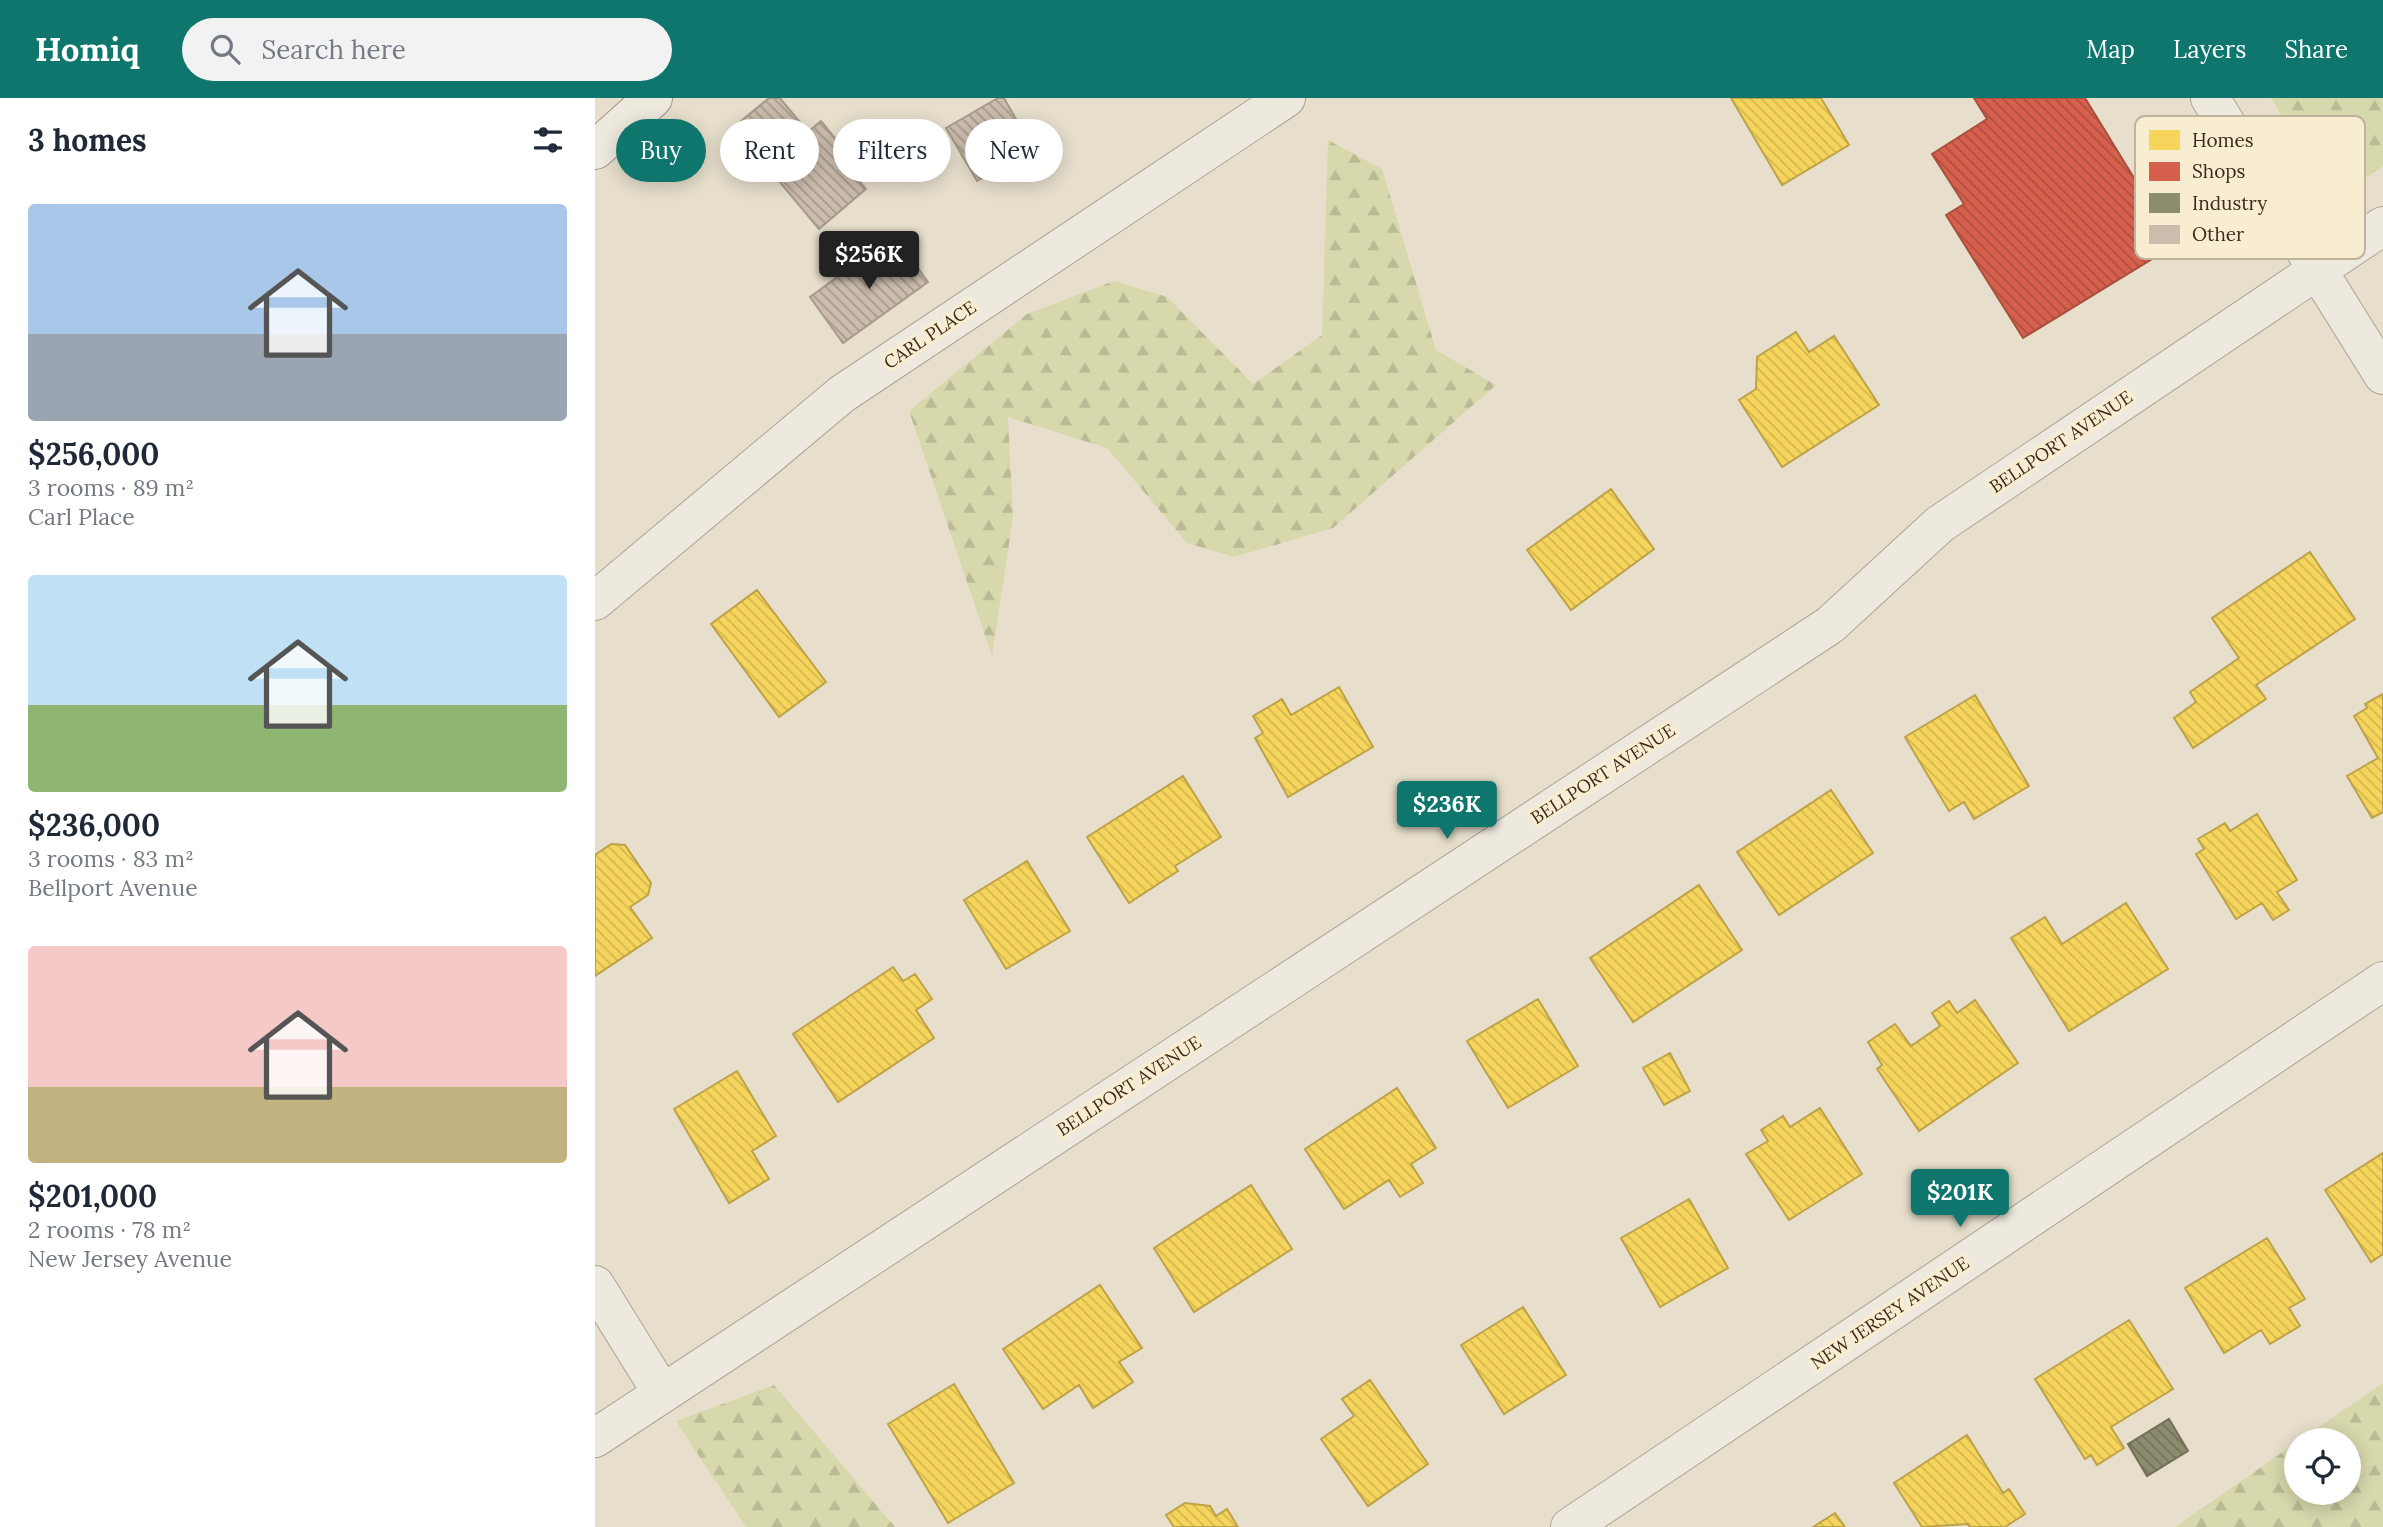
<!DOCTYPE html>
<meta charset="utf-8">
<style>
body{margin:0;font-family:Lora,serif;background:#f2f2f3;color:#1f2937;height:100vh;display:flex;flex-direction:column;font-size:26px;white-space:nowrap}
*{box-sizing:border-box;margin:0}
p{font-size:23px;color:#747a83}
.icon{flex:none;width:38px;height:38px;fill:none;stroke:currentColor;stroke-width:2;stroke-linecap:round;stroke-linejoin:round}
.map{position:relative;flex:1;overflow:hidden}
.panel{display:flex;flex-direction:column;background:#fff;width:595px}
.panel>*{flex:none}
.banner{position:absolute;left:21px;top:21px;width:665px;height:63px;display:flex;gap:14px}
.fabs{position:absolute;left:1689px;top:1330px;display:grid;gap:14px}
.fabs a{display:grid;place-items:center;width:77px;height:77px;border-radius:50%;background:#fff;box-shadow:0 4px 18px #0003;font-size:35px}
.price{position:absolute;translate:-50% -60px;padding:0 16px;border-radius:7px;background:#0f766e;color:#fff;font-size:23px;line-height:46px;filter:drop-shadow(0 2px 4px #0008)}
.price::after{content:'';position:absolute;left:50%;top:42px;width:21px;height:16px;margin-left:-10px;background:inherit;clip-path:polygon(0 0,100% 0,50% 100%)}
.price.active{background:#222;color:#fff}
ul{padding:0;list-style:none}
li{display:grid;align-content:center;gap:14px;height:371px;padding:0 28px}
li span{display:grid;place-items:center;height:217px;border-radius:7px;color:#555}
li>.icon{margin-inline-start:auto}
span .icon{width:126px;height:126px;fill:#fffc;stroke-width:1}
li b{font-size:30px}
h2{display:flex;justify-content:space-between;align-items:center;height:84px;padding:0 28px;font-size:30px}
.pill{padding:0 24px;border-radius:32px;background:#fff;box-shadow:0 4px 18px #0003;font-size:24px;line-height:63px}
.pill.active{background:#0f766e;color:#fff}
header{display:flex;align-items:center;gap:42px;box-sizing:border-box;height:98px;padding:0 35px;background:#0f766e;color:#fff}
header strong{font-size:33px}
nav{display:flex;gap:38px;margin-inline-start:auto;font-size:24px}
.search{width:490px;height:63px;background:#f2f2f3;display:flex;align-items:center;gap:18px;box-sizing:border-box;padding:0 24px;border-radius:38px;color:#747a83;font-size:26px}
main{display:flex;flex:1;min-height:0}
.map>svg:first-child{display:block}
.forest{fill:url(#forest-firs)}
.homes{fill:url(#homes-back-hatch);stroke:#bea249;stroke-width:2}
.shops{fill:url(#shops-back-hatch);stroke:#a8503e;stroke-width:2}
.industry{fill:url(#industry-back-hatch);stroke:#746f55;stroke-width:2}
.building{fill:url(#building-back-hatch);stroke:#a89a8b;stroke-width:2}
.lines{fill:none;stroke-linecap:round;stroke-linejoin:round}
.minor-casing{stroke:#aca395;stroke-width:40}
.secondary-casing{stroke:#9c9386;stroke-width:40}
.minor{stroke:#eee9df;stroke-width:38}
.secondary{stroke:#eee9df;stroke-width:38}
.labels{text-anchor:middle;stroke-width:7;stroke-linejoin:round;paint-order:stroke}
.street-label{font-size:18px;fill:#3c2b1c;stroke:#f9edd1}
.key{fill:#f9edd1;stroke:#c0b39b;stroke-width:2}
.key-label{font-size:19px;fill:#3c2b1c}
</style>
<header>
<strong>Homiq</strong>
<div class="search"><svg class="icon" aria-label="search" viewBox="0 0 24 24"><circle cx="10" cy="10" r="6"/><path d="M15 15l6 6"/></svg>Search here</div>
<nav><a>Map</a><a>Layers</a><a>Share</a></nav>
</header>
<main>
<section class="panel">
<h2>3 homes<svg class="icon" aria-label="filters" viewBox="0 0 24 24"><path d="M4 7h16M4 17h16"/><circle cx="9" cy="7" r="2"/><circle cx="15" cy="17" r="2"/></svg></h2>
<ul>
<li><span style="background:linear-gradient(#a9c7e8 60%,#9aa5b1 0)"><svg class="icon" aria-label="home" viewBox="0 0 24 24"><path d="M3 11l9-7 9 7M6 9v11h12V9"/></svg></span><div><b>$256,000</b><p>3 rooms · 89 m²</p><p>Carl Place</p></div></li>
<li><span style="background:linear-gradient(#bfe0f5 60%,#8fb573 0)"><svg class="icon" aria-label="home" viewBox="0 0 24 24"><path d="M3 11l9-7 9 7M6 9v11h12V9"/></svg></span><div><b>$236,000</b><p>3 rooms · 83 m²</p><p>Bellport Avenue</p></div></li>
<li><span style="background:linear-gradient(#f6c9c9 65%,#c2b280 0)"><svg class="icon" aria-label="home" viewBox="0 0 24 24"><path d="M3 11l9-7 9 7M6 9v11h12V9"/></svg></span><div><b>$201,000</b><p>2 rooms · 78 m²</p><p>New Jersey Avenue</p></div></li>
</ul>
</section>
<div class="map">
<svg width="1788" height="1429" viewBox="0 0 1788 1429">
<defs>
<pattern id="forest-firs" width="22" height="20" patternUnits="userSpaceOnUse" patternTransform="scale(1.75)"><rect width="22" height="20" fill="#d8d8ad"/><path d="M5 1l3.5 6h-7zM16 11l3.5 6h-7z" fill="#baba94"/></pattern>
<pattern id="homes-back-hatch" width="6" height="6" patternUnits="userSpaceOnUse" patternTransform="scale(1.75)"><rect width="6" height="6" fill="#f6d55c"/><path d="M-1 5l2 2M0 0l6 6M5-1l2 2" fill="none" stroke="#d4b74f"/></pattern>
<pattern id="shops-back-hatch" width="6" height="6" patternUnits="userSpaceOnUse" patternTransform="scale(1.75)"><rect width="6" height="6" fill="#d6604d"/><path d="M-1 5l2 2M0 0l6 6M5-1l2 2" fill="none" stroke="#af4f3f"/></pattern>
<pattern id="industry-back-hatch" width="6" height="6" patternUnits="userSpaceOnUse" patternTransform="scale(1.75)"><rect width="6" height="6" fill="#8c8c6e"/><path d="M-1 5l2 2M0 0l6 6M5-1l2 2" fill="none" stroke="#74735a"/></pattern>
<pattern id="building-back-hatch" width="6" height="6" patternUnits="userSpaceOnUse" patternTransform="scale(1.75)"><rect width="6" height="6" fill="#cbbcad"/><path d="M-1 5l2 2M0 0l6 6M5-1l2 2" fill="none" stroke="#a6998c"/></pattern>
</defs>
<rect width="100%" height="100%" fill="#e7dfcc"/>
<path class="forest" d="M1676,0H1788V68L1769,81C1718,68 1702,42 1676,0Z
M733,42L787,71L841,252L901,287L738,430L639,459L592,445L512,350L413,319L418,419L397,558L314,313L432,216L519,183L572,199L658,286L727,237Z
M1788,1285V1429H1580L1701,1345V1395H1754V1342H1705Z
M179,1287L300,1429H301H151L81,1323Z"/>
<path class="homes" d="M1136,0H1226L1254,47L1187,87Z
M1201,234L1214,254L1239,238L1284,307L1187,369L1144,302L1161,291L1162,259Z
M1016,391L1059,451L976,512L932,452Z
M1715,454L1760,521L1661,587L1671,601L1598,650L1579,620L1601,604L1595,594L1644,560L1617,520Z
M162,492L231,584L184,619L116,526Z
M744,589L778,649L693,699L660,640L668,635L658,618L687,601L696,617Z
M1788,596V714L1777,720L1752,678L1783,660L1759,618L1772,610L1770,606Z
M1380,597L1434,688L1379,721L1369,704L1354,713L1310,639Z
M588,678L626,739L580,768L583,773L534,805L492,739Z
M1236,692L1278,755L1184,817L1142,754Z
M1662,716L1702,782L1682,794L1694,812L1678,822L1667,805L1641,821L1601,756L1609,751L1603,741L1630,725L1635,733Z
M16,746L30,747L56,785L53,797L35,809L57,840L0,878V757Z
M432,763L475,833L411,871L369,802Z
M1104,787L1147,852L1038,924L995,860Z
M1531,805L1573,871L1474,933L1416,840L1450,819L1467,846Z
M298,869L308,883L320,876L337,901L321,912L339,940L243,1004L198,936Z
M943,901L983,968L913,1010L872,943Z
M1380,902L1423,965L1324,1033L1282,971L1287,967L1273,944L1300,926L1316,948L1345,928L1337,915L1354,903L1362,915Z
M1075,955L1095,993L1069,1007L1048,970Z
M142,973L181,1038L157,1053L174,1081L134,1105L79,1011Z
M802,990L841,1050L816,1066L828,1085L805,1099L794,1082L749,1111L710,1051Z
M1225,1010L1267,1076L1194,1122L1151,1056L1173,1043L1166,1032L1188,1018L1195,1029Z
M1788,1055V1156L1776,1164L1730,1092Z
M656,1087L697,1151L599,1214L559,1150Z
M1094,1101L1133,1170L1065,1209L1026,1140Z
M1672,1140L1710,1201L1694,1210L1705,1228L1675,1246L1666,1232L1629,1255L1590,1190Z
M505,1187L547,1250L524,1264L538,1284L498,1310L484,1287L448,1311L408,1251Z
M928,1209L971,1277L909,1316L866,1247Z
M1534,1222L1578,1291L1516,1329L1529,1350L1502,1367L1496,1357L1490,1361L1440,1281Z
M775,1282L833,1366L773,1408L726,1341L759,1318L747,1301Z
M359,1286L419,1385L353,1425L293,1326Z
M1372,1337L1408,1395L1414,1391L1430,1416L1410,1429H1375L1373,1426L1327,1429L1299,1385Z
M590,1405L615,1408L621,1418L632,1411L643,1429H579L571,1417Z
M1240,1415L1250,1429H1218Z"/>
<path class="shops" d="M1379,0H1490L1580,147L1428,240L1351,117L1369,106L1337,56L1392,21Z"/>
<path class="industry" d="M1574,1321L1593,1353L1552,1378L1533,1346Z"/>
<path class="building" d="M174,0H185L213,34L226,23L261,66L255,72L271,91L224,131L139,29Z
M403,0H409L438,51L382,83L351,30Z
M302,141L333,184L248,245L215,199L263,164L276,182L286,175L275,160Z"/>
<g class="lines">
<defs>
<path id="minor" d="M1615,0L1788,277
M0,503L247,296L691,0
M0,1187L67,1295
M0,1340L1235,527L1345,426L1788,128
M975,1429L1788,883"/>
<path id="secondary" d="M0,52L58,0"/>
</defs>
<use href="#minor" class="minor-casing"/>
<use href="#secondary" class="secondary-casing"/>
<use href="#minor" class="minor"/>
<use href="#secondary" class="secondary"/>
</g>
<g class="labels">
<g class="street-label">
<text transform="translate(335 237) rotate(-34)" y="6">CARL PLACE</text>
<text transform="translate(1466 344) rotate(-34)" y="6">BELLPORT AVENUE</text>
<text transform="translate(1008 676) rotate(-33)" y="6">BELLPORT AVENUE</text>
<text transform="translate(534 988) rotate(-33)" y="6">BELLPORT AVENUE</text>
<text transform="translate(1295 1215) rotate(-34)" y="6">NEW JERSEY AVENUE</text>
</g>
</g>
<rect x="1540" y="18" width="230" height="143" rx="10" class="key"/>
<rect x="1554" y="32" width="31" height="20" fill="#f6d55c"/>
<rect x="1554" y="64" width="31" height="19" fill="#d6604d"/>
<rect x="1554" y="95" width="31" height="20" fill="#8c8c6e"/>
<rect x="1554" y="127" width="31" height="19" fill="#cbbcad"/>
<g class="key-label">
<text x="1597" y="49">Homes</text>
<text x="1597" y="80">Shops</text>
<text x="1597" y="112">Industry</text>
<text x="1597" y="143">Other</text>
</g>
</svg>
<div class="fabs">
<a><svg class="icon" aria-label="locate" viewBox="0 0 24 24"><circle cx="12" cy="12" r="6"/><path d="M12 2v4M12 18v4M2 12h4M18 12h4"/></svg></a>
</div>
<b class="price active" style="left:274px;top:193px">$256K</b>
<b class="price" style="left:852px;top:743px">$236K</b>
<b class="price" style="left:1365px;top:1131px">$201K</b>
<div class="banner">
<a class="pill active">Buy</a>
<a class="pill">Rent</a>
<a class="pill">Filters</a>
<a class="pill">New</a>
</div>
</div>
</main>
